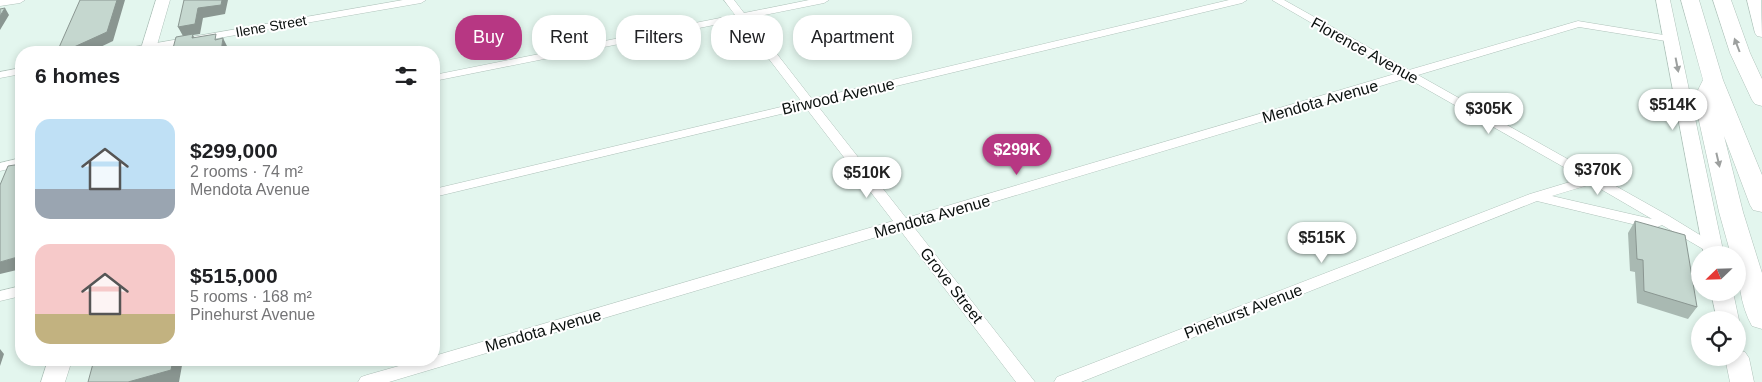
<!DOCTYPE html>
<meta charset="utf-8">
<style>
body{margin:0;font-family:Helvetica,sans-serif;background:#f2f2f2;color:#202124;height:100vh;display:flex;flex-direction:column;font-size:19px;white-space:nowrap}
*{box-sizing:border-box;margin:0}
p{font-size:16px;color:#757577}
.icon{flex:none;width:28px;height:28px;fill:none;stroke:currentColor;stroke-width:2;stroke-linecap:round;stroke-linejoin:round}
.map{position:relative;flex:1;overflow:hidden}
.drawer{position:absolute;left:15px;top:46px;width:425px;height:320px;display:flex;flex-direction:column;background:#fff;border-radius:20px;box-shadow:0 2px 8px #0003}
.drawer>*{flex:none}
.guide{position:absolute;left:455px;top:15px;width:475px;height:45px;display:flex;gap:10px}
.needle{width:32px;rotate:247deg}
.buttons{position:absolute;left:1691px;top:246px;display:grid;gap:10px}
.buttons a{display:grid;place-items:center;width:55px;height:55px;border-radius:50%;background:#fff;box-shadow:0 2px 8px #0003;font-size:25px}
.price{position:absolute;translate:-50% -42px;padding:0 11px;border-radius:18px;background:#fff;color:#222;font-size:16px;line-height:32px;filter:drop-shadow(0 1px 2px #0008)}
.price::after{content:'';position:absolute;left:50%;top:30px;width:15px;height:11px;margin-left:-8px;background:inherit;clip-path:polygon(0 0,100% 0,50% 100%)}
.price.on{background:#b73783;color:#fff}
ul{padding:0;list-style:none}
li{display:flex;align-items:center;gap:15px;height:125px;padding:0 20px}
li span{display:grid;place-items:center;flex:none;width:140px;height:100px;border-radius:15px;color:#555}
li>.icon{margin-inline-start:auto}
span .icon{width:60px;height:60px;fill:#fffc;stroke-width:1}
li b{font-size:21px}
h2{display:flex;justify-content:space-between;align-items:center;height:60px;padding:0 20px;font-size:21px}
.chip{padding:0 18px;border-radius:20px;background:#fff;box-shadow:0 2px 8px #0003;font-size:18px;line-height:45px}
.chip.on{background:#b73783;color:#fff}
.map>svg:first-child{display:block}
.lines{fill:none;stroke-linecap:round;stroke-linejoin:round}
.street-casing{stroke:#b0c3bb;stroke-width:1}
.secondary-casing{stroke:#b0c3bb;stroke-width:1}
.highway-casing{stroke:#b0c3bb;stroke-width:1}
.street{fill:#fff;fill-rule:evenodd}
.secondary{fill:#fff;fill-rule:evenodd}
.highway{fill:#fff;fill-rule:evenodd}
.wall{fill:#a9b9b2}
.shaded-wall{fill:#8a9691}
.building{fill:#c5d7cf;stroke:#8a9691}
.oneway{fill:#9da09f}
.labels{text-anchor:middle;stroke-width:4;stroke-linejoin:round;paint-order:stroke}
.far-street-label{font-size:14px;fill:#0b110f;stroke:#fff}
.street-label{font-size:16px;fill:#0b110f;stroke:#fff}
</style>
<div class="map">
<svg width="1762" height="382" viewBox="0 0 1762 382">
<rect width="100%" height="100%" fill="#e3f6ee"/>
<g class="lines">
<defs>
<path id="street" d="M0,0H25L20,3L0,6Z
M403,0H426L421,3L138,52H116L122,49Z
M724,0H734L744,13L809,0H829L824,3L749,18L812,99L1229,0H1247L1242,3L817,105L906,218L1398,73L1272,0H1284L1409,70L1578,21L1676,37L1677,39L1672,42L1579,27L1418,75L1669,216L1718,246L1720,249L1718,252H1708L1662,225L1653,229L1537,201L1081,382H1054L1057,377L1530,194L1583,178L1407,78L913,226L1035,382H1016L900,230L389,382H358L361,377L367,375L420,360H434V356L893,221L806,108L434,197V189L802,102L739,20L434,81V75L735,15ZM1592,184L1652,219L1552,196Z
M21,68V74L0,78V72Z
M21,158V166L0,171V163Z
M21,286V296L0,301V291Z"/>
<path id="secondary" d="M156,0H170L155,52H140Z
M1656,0H1670L1724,255H1704Z
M1747,0H1761L1762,37L1757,36L1755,33Z
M1711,292H1733L1739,320L1738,323V320H1717Z
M1738,350L1745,352L1749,358L1754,382H1730L1725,358H1738Z
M48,360H72L65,382H41Z"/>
<path id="highway" d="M1681,0H1699L1723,80L1762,175V212L1753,210L1750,205L1724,136L1743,212L1762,273V329L1752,326C1740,305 1738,279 1738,255H1731L1719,212L1694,98L1703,80Z
M1713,0H1731L1750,53L1762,79V106L1755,104L1752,100L1730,53Z"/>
</defs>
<use href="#street" class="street-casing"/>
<use href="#secondary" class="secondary-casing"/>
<use href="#highway" class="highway-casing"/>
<use href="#street" class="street"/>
<use href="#secondary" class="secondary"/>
<use href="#highway" class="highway"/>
</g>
<path class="wall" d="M1635,221L1697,307L1688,319L1637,303L1635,272L1630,271L1628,233Z"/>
<path class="shaded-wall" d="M117,0H125L113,41L90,52H63Z
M222,0H228L225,14L203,18L200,34L193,35L197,44L183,36L178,27L198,8Z
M5,8L9,15L0,30V16Z
M223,38L228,48L227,52H221Z
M21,256V269L0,274V262Z
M0,349L4,354L0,366Z
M173,360H183L179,382H128Z"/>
<path class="building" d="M80,0H117L107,32L63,52H57Z
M184,0H222L221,5L198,8L195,24L178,27Z
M5,8L0,16V9Z
M193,34L192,38L216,34L215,40L223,38L221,52H172L176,37Z
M21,164V256L0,262V185L8,166Z
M1635,221L1685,235L1697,307L1644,291L1643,260L1637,259Z
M94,360H173L171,370L128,382H88Z"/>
<defs><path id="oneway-solid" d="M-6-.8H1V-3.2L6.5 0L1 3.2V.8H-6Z" transform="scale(1.25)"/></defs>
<g class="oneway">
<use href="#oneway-solid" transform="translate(1737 45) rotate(-111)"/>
<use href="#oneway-solid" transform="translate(1677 65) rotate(79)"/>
<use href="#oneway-solid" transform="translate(1718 160) rotate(77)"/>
</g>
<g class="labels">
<g class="far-street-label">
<text transform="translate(271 26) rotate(-10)" y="5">Ilene Street</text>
</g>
<g class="street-label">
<text transform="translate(1365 50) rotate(29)" y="6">Florence Avenue</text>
<text transform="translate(838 96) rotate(-13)" y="6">Birwood Avenue</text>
<text transform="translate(1320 101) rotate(-16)" y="6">Mendota Avenue</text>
<text transform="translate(932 216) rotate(-16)" y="6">Mendota Avenue</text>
<text transform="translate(952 285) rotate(52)" y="6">Grove Street</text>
<text transform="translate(1243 311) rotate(-21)" y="6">Pinehurst Avenue</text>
<text transform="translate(543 330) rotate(-16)" y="6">Mendota Avenue</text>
</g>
</g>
</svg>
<div class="buttons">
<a><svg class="needle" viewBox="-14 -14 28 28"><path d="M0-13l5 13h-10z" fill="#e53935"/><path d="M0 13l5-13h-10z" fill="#757577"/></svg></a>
<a><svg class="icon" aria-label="locate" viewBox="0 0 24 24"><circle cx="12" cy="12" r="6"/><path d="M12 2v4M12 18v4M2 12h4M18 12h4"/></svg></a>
</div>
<b class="price" style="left:1673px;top:131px">$514K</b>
<b class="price" style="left:1489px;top:135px">$305K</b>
<b class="price on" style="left:1017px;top:176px">$299K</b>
<b class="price" style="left:1598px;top:196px">$370K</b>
<b class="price" style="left:867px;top:199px">$510K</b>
<b class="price" style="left:1322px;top:264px">$515K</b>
<div class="guide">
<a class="chip on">Buy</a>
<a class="chip">Rent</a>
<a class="chip">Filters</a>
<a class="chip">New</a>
<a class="chip">Apartment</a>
</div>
<section class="drawer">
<h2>6 homes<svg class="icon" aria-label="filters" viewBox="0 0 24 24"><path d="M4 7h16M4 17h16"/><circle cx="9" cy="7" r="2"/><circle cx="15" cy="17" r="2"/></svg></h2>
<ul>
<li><span style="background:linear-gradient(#bfe0f5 70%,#9aa5b1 0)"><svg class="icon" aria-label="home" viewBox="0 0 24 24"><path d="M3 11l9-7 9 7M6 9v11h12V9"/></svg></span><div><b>$299,000</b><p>2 rooms · 74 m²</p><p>Mendota Avenue</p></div></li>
<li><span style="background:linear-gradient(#f6c9c9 70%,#c2b280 0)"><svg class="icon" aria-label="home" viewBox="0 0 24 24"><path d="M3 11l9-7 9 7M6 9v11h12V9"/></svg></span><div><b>$515,000</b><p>5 rooms · 168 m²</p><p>Pinehurst Avenue</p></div></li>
</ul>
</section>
</div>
